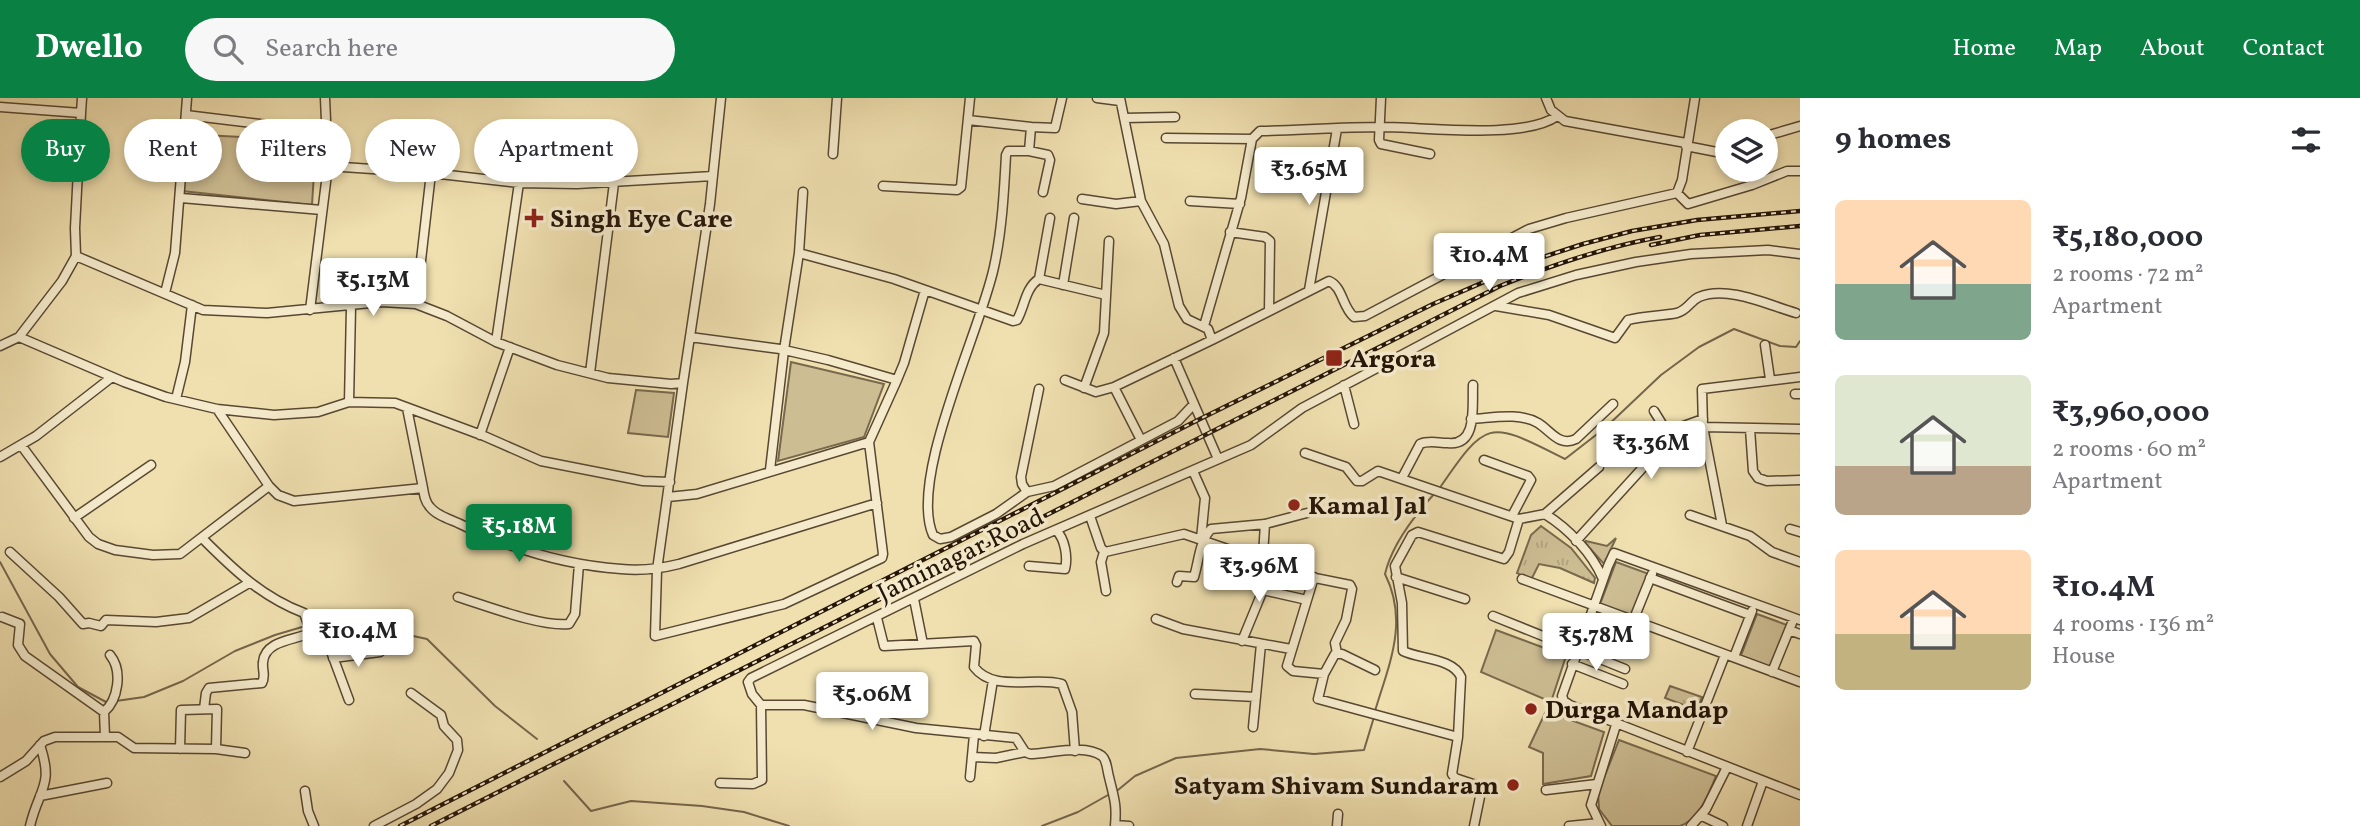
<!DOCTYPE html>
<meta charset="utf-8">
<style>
body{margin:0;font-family:Vollkorn,serif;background:#f7f7f7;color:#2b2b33;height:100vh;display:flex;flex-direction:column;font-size:26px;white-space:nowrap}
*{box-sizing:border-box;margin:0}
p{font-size:23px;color:#7c7c81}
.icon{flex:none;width:38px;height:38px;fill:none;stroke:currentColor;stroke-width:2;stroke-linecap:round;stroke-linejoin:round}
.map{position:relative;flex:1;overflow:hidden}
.details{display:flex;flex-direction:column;background:#fff;width:560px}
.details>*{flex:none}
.banner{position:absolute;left:21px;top:21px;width:665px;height:63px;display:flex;gap:14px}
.tools{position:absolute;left:1715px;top:21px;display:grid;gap:14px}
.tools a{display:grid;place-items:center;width:63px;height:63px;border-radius:50%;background:#fff;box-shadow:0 4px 10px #0003;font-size:35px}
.price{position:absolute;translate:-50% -60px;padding:0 16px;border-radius:7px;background:#fff;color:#222;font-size:23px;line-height:46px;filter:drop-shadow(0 2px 4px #0008)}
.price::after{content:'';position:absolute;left:50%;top:42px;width:21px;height:16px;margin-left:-10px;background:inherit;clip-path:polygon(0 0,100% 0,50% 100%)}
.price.selected{background:#0b8043;color:#fff}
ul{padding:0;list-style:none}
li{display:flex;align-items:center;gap:21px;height:175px;padding:0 35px}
li span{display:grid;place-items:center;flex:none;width:196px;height:140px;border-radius:10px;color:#555}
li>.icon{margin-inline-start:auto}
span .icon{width:84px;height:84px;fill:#fffc;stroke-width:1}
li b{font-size:30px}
h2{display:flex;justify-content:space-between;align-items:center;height:84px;padding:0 35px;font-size:30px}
.chip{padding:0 24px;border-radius:32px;background:#fff;box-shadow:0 4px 10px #0003;font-size:24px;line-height:63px}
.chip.selected{background:#0b8043;color:#fff}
header{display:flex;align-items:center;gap:42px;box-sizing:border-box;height:98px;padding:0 35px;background:#0b8043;color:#fff}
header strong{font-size:33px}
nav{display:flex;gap:38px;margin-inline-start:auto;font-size:24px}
.search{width:490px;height:63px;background:#f7f7f7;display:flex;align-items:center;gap:18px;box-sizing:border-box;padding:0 24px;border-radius:38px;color:#7c7c81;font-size:26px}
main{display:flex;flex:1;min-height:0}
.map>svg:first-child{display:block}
.grass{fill:url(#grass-tufts);stroke:#79694e;stroke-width:2}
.park{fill:#cdbd93;stroke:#79694e;stroke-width:2}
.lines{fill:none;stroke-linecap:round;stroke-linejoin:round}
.stream{stroke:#75654b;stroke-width:2}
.minor-casing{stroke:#584832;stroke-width:11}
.minor{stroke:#f5ebcc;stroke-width:8}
.rail-casing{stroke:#251508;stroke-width:4.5}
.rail{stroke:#f5ebcc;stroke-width:2;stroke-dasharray:5;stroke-linecap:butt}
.poi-dot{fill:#8f2418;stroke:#f5ebcc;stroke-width:2.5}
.labels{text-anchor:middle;stroke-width:7;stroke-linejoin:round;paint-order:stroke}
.poi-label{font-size:26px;font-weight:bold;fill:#251508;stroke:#f5ebcc;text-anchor:start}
.street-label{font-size:26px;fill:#251508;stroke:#f5ebcc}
</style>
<header>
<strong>Dwello</strong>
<div class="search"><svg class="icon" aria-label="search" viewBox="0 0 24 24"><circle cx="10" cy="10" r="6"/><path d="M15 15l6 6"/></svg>Search here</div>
<nav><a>Home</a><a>Map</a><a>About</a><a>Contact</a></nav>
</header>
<main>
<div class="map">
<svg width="1800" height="728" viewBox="0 0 1800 728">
<defs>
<pattern id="grass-tufts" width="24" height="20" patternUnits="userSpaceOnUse" patternTransform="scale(1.75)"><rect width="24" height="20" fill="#cdbd93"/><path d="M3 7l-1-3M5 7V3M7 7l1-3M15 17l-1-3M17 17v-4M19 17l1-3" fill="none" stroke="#b0a27d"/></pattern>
</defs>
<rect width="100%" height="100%" fill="#f0e0b0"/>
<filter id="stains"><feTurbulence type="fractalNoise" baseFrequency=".00286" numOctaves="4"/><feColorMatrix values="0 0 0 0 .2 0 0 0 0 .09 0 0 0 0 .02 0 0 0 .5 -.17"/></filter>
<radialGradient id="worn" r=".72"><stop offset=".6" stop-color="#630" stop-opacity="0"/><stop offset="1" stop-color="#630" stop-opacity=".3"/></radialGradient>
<path class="grass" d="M1541,428L1571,450L1595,480L1594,485L1560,470L1539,466L1531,482L1517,475L1531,437Z
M1616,440L1604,466L1586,446V443L1607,448Z
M1670,588L1702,599L1697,612L1665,600Z"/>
<path class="park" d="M184,36L316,43L312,107L182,93Z
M791,264L884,286L864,339L778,363Z
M636,292L674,295L668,339L628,335Z
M1616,464L1649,476L1633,520L1599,509Z
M1757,516L1787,527L1769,572L1740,560Z
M1496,532L1566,558L1551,604L1481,574Z
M1546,613L1604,634L1591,678L1543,686V655L1529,649Z
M1619,642L1716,678C1709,695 1699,722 1680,728C1671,728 1625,728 1612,728L1599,711L1598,695Z"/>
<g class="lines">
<path class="stream" d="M1439,391C1488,319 1489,323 1565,361L1605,330L1661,277L1699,249L1734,231L1780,248L1796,249L1800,243
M0,464L50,556L78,589L106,604
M316,528L390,533L427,541L495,608L537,641
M116,603L144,599L183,583L235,553L275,537L302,529
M1375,613C1389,566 1409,524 1385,476C1392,446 1414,418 1435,395
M564,683L591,713L631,703L702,708L744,714L789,728
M1118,692L1135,678L1176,660L1260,651L1314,656L1364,652L1374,619
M1042,728L1078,714L1108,697"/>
<defs>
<path id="minor" d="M1097,0L1120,3
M1120,0L1141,103L1164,146L1179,208L1187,221L1208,231L1212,242
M1381,0L1379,42L1381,46L1430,56
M1546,0L1551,12L1565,23L1686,45
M0,9L81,15L75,130L76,158L203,212L267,215L381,204L416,206L447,218L496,244L557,267L608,280L671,286L683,285L710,106L721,0
M81,15L82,0
M186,17L327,34
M1124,20L1175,19
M968,22L1031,29L1029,53L1048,57L1050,62L1043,94
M1031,29L1055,30L1062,0
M1766,38L1800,28
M1166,40L1252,41
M1686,48L1727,56
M1029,53H1008L1006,57C1004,94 1002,133 994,169C981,232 908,380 933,437L940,441L951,439L996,416L1027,394L1054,388L1178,323L1194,306
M833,56L837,0
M328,68L431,75L519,85L577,86L713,78
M883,88L957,92L961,89L970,0
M1677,95L1688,106L1752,87L1787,73H1800
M181,100L322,112
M1082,101L1116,106L1141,103
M1190,103L1240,106
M1050,120L1039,181L1106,197
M1230,134L1265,139L1270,143L1269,213
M799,155L894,181L1013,223L1017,222C1025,208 1025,190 1039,181
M1063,187L1074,120
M1309,192L1337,31
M165,195L175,155L187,0
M416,206L431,75
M1496,208L1549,217L1615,240L1628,222C1644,218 1661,218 1677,215C1688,212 1690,203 1699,199C1728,187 1768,207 1796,215
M310,212L328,68L325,0
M1204,228L1241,100L1252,41L1260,33C1301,32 1342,29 1383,29C1425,29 1524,42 1557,18
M19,239L124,284L166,299L217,311L274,317L318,314L349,304L395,305L484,338L541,363L643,383L670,384
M496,244L519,85
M1765,247L1770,281
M0,248L19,239L62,183L76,158
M1174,260L1218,361
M590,275L614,85
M897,282L904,265L925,192
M1065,282L1096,294L1114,289L1212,242L1329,183C1343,189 1342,209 1354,219L1365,218L1529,131L1566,120L1677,95L1682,82L1695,0
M683,285L657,472L655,538L784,506L882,460L883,456L869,344L897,282L828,262L780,251L690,239
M1344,287L1354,326
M1114,289L1141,342
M1084,290L1104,235L1109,143
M1795,296H1800
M176,301L185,264L192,207
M349,304L351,209
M217,311L269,388L278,397L294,403L423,390L407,310
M1471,321C1492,320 1519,314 1538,325C1551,333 1559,349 1576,341L1613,306
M1703,329L1800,331
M1750,331L1753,373L1758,380L1767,383L1800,382
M1667,334L1703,321
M480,337L510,249
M21,347L89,439L98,446L115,452L153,457L180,456L269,388
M1305,355L1346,369L1357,383H1362L1378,373L1519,421L1545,416C1569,431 1592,455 1603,481
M0,359L36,338L112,279
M1484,362L1528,378L1531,382L1512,418
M770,372L784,252L799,155L803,94
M1193,373L1205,400L1201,441
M1402,380L1420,346C1429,342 1438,345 1448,345C1478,348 1472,308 1473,287
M423,390C424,397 425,404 430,409C436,417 449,421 458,425C509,450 564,467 621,471C642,473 659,471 679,466L877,405
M1027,394L1022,386L1021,379L1039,291
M668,399L697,396L869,344
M1545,416L1599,369
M1690,417L1750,438L1772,454L1800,464
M1090,418L1101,450L1105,454L1184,436L1242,456L1263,457L1264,466L1270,471L1350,487L1352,491L1346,522L1335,545L1337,555
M74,420L151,367
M1722,427L1703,329L1702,291L1800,279
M1790,431L1800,434
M203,441C234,472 262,499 304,515L310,532L308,536C293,542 265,543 263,564C262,572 266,578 262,585L209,590L206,595L204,611
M1576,443L1668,342L1667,334L1654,313
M10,454L59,499L83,526L89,525L101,528L106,522L156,524L189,520L249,485
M1104,454L1101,464L1106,493
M1263,457L1265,426
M1264,466L1261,485L1263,492L1307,502
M1029,468L1065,471C1068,459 1065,441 1056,432
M1314,479L1287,568L1293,573L1324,576
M1396,479L1465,501
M1650,480L1750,517
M1522,481L1800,584
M1177,484L1179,478L1194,479C1199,463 1199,444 1211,431L1265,426L1307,415
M458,499C487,508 541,529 569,526L575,516L579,466
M914,501L923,546
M1493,518L1625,571
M2,519L20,526L18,547L25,558L104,614C118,602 123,573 110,557
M877,520L884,548L974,543L976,547L974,569C994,595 1034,578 1062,586L1072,614L1075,653
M1156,521L1183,531L1291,551
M308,522H351
M1800,522L1614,455L1608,468L1562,598L1564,603L1570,607L1800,697
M1633,523L1652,476
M310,532L326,540L349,602
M1789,532L1800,536
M1242,543L1263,492
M1734,559L1752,513
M333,560L380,554
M1572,566L1623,586
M1375,572L1342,556H1335L1324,576L1318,601L1458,639
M1772,574L1794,520
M1195,596L1256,599
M761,607L752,596L748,584L751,580L1023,446L1251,347L1302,310L1518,195L1576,177L1636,164L1691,156L1768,152L1800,156
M104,614L105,639
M1253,629L1261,546
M984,638L993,582
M180,651L181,612L217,611L216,651
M1687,654L1725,557
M972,659L996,660L1025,654
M0,679L26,663L44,643L55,639H118L134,650L216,651L245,655
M970,679L974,637
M720,685L753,686L762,682L761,607H804L916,630L1016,640L1025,654L1030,656C1050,656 1084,645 1102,658C1107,662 1107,672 1109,679C1114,700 1117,706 1115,728
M1546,692L1597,686
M305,693L308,713L314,728
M40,698L107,685
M1702,718L1723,728
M1115,727L1129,728
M30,728C39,690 54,688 40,647
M374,728L416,706L437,691L449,675L458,652L457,642L444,628L441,617L411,595
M1337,728L1338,716
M1474,728L1482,689L1455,680L1452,676L1458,639L1461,579C1453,560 1419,561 1403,553L1402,505L1395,468L1412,437L1418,434L1504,461L1509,454L1519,421
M1569,728L1599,725
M1601,728L1591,707L1616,627
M1691,728L1706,711L1727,669
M1747,728L1763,683"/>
</defs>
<use href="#minor" class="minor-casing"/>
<use href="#minor" class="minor"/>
<defs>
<path id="rail" d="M1651,147L1700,137L1800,128
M400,728L1200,321L1433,206L1537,161L1583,146L1632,133L1697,122L1800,113
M431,728L1500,188C1552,167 1604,149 1660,139"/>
</defs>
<use href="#rail" class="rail-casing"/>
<use href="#rail" class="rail"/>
</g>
<g class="poi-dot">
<path d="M530.5 109.5h7v7h7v7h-7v7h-7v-7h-7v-7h7z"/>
<rect x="1325" y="251" width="18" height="18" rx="3.5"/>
<circle cx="1294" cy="407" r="7"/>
<circle cx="1531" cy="611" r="7"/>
<circle cx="1513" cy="687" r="7"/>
</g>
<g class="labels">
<g class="poi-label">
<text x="550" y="129">Singh Eye Care</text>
<text x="1350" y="269">Argora</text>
<text x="1308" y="416">Kamal Jal</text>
<text x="1545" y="620">Durga Mandap</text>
<text x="1499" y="696" text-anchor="end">Satyam Shivam Sundaram</text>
</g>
<g class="street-label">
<text transform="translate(960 456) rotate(-26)" y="9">Jaminagar Road</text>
</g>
</g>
<rect width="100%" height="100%" filter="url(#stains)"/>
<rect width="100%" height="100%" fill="url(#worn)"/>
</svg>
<div class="tools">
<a><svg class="icon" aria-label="layers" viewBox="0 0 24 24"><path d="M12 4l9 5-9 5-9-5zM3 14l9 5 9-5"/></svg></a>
</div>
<b class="price" style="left:1309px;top:109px">₹3.65M</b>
<b class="price" style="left:1489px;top:195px">₹10.4M</b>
<b class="price" style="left:373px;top:220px">₹5.13M</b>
<b class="price" style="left:1651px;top:383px">₹3.36M</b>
<b class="price selected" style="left:519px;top:466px">₹5.18M</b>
<b class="price" style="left:1259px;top:506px">₹3.96M</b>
<b class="price" style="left:358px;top:571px">₹10.4M</b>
<b class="price" style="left:1596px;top:575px">₹5.78M</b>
<b class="price" style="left:872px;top:634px">₹5.06M</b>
<div class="banner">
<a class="chip selected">Buy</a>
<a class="chip">Rent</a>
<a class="chip">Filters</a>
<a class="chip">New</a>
<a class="chip">Apartment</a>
</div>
</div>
<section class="details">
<h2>9 homes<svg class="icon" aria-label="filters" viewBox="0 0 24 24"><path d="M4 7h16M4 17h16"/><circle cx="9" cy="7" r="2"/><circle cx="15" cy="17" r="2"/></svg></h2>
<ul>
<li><span style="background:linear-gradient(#ffd9b3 60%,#7fa58c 0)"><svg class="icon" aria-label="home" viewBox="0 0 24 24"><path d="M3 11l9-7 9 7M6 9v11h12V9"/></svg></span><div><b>₹5,180,000</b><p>2 rooms · 72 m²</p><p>Apartment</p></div></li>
<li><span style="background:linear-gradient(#dfe7d0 65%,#b9a48a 0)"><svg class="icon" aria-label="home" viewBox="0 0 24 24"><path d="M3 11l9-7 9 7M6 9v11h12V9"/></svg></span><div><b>₹3,960,000</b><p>2 rooms · 60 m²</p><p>Apartment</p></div></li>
<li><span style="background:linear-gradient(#ffd9b3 60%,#c2b280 0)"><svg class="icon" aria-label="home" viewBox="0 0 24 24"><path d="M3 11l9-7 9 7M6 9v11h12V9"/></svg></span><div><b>₹10.4M</b><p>4 rooms · 136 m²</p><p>House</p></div></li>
</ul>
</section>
</main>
